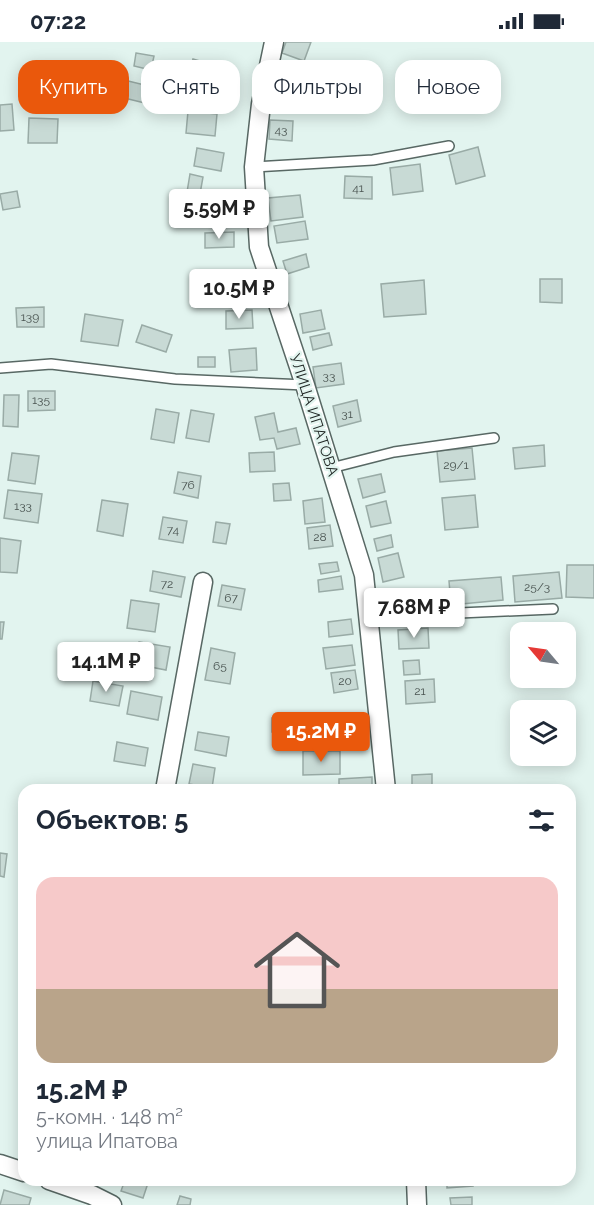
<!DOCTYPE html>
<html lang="ru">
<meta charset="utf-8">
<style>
body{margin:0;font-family:Raleway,sans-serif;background:#f6f6f7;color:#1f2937;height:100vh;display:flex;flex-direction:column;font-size:22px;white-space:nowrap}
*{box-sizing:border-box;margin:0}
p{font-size:20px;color:#747a83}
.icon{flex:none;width:33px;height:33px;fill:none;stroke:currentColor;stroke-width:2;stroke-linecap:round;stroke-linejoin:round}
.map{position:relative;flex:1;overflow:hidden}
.drawer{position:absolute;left:18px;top:742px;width:558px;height:402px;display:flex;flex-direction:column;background:#fff;border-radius:18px;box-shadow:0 3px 15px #0003}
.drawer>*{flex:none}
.hud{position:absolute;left:18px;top:18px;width:558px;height:54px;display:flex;gap:12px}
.needle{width:39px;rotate:299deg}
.tools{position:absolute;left:510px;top:580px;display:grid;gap:12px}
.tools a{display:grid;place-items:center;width:66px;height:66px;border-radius:12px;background:#fff;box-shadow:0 3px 15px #0003;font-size:30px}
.price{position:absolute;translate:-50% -51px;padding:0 14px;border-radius:6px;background:#fff;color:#222;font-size:20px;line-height:39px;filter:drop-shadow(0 2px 3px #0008)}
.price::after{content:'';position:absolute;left:50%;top:36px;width:18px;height:14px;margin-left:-9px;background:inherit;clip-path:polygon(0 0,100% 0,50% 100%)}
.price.current{background:#ea580c;color:#fff}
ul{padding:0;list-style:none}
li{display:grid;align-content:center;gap:12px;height:318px;padding:0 18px}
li+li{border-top:2px solid #e0e1e3}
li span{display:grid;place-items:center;height:186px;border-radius:18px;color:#555}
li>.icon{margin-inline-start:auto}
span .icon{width:108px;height:108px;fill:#fffc;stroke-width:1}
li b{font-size:26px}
h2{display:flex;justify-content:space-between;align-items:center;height:72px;padding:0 18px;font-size:26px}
.chip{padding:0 21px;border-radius:18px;background:#fff;box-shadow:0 3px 15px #0003;font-size:21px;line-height:54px}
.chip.current{background:#ea580c;color:#fff}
.status{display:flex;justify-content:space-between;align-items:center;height:42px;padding:0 30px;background:#fff;direction:ltr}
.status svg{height:16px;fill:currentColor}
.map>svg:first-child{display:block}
.building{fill:#c8dad5;stroke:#99aba6;stroke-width:1.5}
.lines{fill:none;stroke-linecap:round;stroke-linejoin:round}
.lane-casing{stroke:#586864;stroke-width:12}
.street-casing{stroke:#586864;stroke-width:21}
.lane{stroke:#fff;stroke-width:9}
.street{stroke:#fff;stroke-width:18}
.labels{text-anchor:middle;stroke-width:4.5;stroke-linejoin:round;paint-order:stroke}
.number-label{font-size:12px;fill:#4a5451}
.street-label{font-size:15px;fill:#202725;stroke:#e2f4ef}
</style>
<div class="status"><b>07:22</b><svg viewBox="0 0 49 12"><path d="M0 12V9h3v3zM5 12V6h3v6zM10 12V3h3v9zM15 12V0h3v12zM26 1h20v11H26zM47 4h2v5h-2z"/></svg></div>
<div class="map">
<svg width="594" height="1163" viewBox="0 0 594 1163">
<rect width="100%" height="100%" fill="#e2f4ef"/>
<path class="building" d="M286,0H311L304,19L282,11Z
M136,11L154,14L151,28L134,24Z
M193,17L227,27L220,48L186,38Z
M120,37L157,46L153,63L116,54Z
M274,38L298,41L296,63L272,61Z
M208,51L232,54L230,69L206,66Z
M12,62L14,88L0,89V63Z
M188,69L217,72L215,94L186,91Z
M29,76L58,77L57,101H28Z
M270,78L293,79L292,99L269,97Z
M478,105L485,134L456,142L449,113Z
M197,106L224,111L221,129L194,124Z
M420,122L423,149L393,153L390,126Z
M190,132L203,135L200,152L187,150Z
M345,134L372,135V157L344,156Z
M17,149L20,165L3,168L0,152Z
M300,153L303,175L271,179L268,156Z
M230,159L231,183L205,184L204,161Z
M305,179L308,197L277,201L274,184Z
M234,190V205L205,206V191Z
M306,212L309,225L287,232L283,219Z
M540,237H562V261L540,260Z
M424,238L426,272L384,275L381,242Z
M238,240L239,257L212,259L211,241Z
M44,265V285H17L16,266Z
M252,268L253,286L226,287V269Z
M321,268L325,287L303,291L300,272Z
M85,272L123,278L118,304L81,299Z
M142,283L172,293L166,310L136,300Z
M329,291L332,303L313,308L310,295Z
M256,306L257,328L231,330L229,308Z
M198,315H215V325H198Z
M341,321L344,342L316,346L313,325Z
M28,349H55V368L28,369Z
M4,353H19L18,385L3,384Z
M357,358L361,379L338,385L333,364Z
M156,367L179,371L174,401L151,397Z
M191,368L214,372L209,400L186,396Z
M274,371L278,390L296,386L300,402L277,407L274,396L260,398L255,375Z
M544,403L545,424L515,427L513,406Z
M472,406L475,437L440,440L437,409Z
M274,410L275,429L250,430L249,411Z
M12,411L39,414L35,442L8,438Z
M178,430L201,434L198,456L174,451Z
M381,432L385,450L363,456L358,437Z
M289,441L291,458L274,459L273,442Z
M8,448L42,452L38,481L4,476Z
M475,453L478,485L445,488L442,456Z
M322,456L325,480L305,482L303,459Z
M102,458L128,462L123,494L97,489Z
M386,459L391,481L371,485L366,464Z
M163,475L187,479L183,501L159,497Z
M216,480L230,482L226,502L213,500Z
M330,483L333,504L309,507L307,486Z
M391,493L393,505L377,509L374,497Z
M0,496L21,499L17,531L0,530Z
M398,511L404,535L383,540L378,516Z
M337,520L339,529L321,532L319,522Z
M567,523H594V556L566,555Z
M153,529L185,535L181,555L150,549Z
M559,530L562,556L515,560L513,534Z
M341,534L343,547L319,550L318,538Z
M501,535L503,558L451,563L449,539Z
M222,543L245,547L241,568L218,564Z
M131,558L159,562L155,590L127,586Z
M351,577L353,592L329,595L328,580Z
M0,580H4L2,597H0Z
M428,586L429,606L399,607L398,588Z
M139,600L170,605L166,628L135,622Z
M352,603L355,623L326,627L323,606Z
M211,606L235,611L230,642L205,638Z
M419,618L420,632L404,633L403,619Z
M355,628L358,647L334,651L331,631Z
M434,637L435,660L406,662L405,639Z
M93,639L123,644L119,664L90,659Z
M131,649L162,655L158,678L127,672Z
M325,672L326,686L272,690V676Z
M198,690L229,695L226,714L195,708Z
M117,700L148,706L145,724L114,719Z
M303,709H340V732L303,733Z
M193,722L215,726L212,746L189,742Z
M432,732V743L412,744V733Z
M372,735V748H339V737Z
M444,746V748H422V747Z
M0,811L7,812L4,835L0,834Z
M125,1138H149L143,1156L121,1149Z
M447,1138H472L473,1144L447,1146Z
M4,1148L31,1156L29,1163H0Z
M180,1154L191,1157L190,1163H177Z
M472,1155V1163H451L450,1156Z"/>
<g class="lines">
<defs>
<path id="lane" d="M254,125L373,118L449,104
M0,326L51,322L175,337L305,343
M331,426L394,410L494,396
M368,577L437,572L553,567"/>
<path id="street" d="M274,0L261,62L254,125L259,205L305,343L364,533L386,748
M165,748L203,540
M0,1122L24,1130
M49,1138L92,1153L112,1163
M416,1138L417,1163"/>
</defs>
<use href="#lane" class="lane-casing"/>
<use href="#street" class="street-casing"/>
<use href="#lane" class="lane"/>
<use href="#street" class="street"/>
</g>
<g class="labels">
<g class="number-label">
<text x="281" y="92">43</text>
<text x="358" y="150">41</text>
<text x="30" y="279">139</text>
<text x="329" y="338">33</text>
<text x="41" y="362">135</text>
<text x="347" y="376">31</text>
<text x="456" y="427">29/1</text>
<text x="188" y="447">76</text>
<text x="23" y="468">133</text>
<text x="173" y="492">74</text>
<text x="320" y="499">28</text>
<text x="167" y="546">72</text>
<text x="537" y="549">25/3</text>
<text x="231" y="560">67</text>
<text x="220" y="628">65</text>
<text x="345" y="643">20</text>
<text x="420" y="653">21</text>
</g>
<g class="street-label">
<text transform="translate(314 373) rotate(72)" y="5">УЛИЦА ИПАТОВА</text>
</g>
</g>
</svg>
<div class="tools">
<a><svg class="needle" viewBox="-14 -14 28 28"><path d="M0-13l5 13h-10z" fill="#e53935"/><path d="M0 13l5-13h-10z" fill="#747a83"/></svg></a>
<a><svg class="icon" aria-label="layers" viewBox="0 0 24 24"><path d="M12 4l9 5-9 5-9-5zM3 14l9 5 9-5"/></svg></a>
</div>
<b class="price" style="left:219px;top:198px">5.59M ₽</b>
<b class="price" style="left:239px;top:278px">10.5M ₽</b>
<b class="price" style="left:414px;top:597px">7.68M ₽</b>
<b class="price" style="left:106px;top:651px">14.1M ₽</b>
<b class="price current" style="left:321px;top:721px">15.2M ₽</b>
<div class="hud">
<a class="chip current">Купить</a>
<a class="chip">Снять</a>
<a class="chip">Фильтры</a>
<a class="chip">Новое</a>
</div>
<section class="drawer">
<h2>Объектов: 5<svg class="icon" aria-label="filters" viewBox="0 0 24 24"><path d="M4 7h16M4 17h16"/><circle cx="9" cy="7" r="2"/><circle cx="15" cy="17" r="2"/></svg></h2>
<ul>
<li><span style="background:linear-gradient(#f6c9c9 60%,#b9a48a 0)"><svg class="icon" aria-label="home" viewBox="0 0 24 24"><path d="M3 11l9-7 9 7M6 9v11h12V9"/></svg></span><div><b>15.2M ₽</b><p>5-комн. · 148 m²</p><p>улица Ипатова</p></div></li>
</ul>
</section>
</div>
